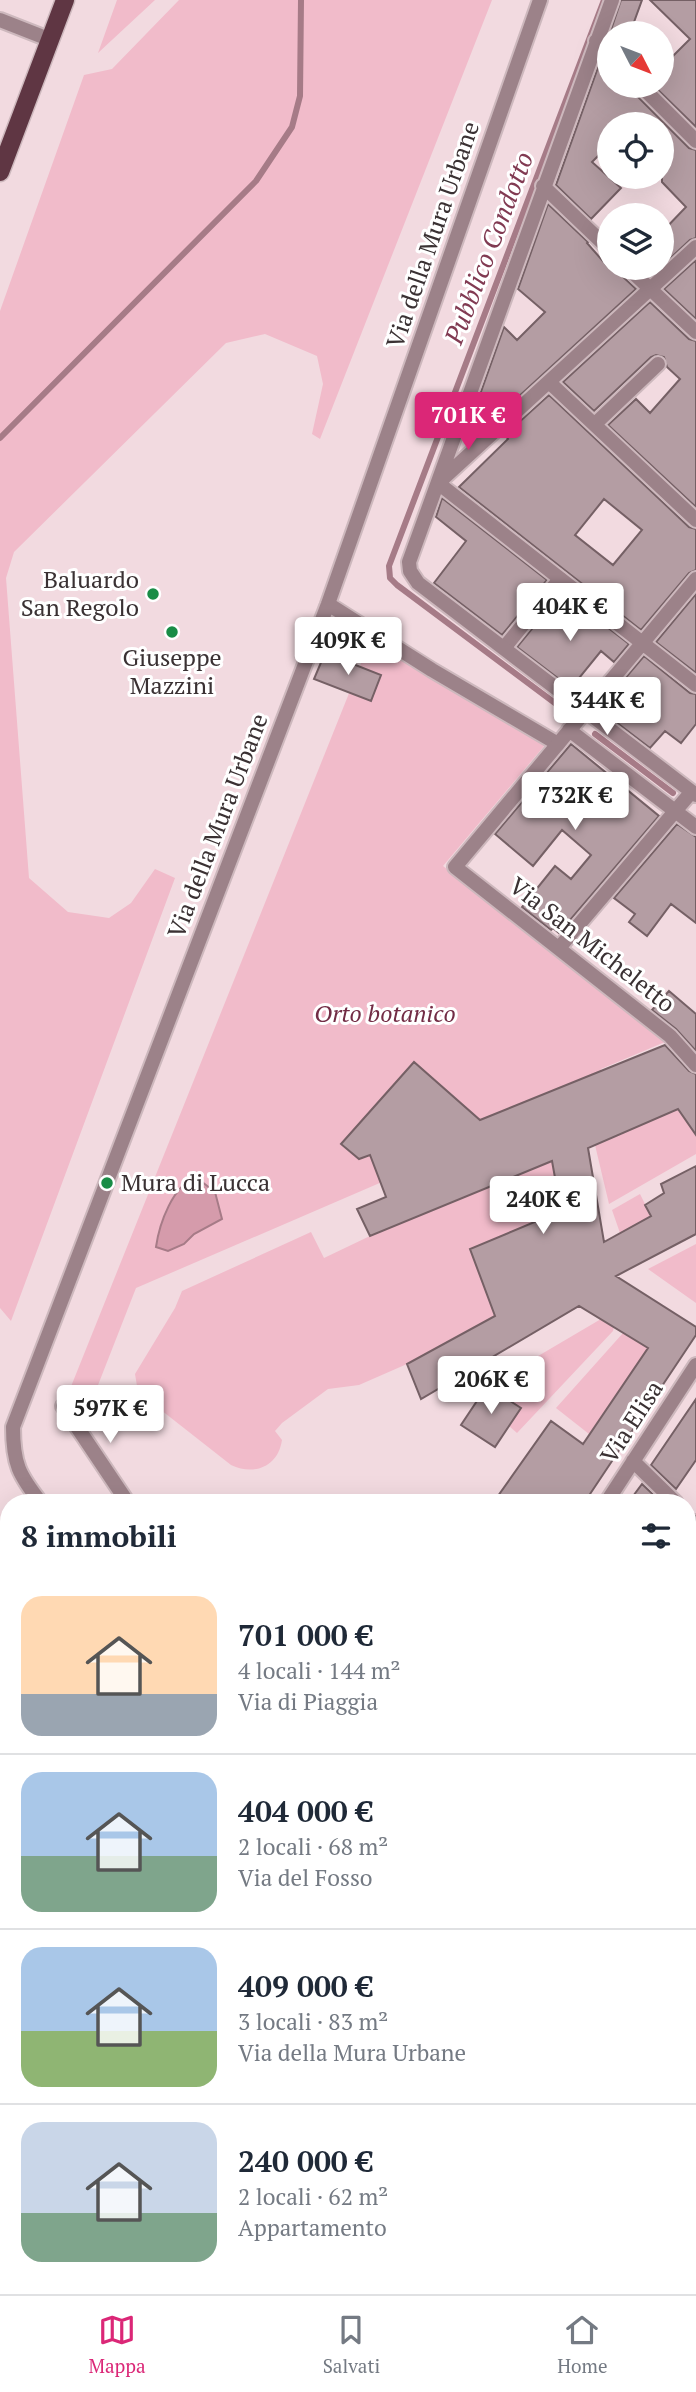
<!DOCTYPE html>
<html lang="it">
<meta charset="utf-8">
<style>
body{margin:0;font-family:"PT Serif",serif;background:#f6f6f7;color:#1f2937;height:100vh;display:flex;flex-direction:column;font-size:26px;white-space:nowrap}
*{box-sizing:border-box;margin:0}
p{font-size:23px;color:#747a83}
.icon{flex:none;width:38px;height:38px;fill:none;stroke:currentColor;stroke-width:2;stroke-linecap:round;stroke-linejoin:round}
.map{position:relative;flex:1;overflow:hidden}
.panel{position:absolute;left:0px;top:1494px;width:696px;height:800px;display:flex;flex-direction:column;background:#fff;border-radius:28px 28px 0 0;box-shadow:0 7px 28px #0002}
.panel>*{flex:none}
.needle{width:46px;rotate:132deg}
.tools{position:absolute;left:597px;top:21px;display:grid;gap:14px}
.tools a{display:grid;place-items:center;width:77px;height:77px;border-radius:50%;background:#fff;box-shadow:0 7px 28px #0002;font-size:35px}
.price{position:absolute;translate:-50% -60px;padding:0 16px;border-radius:7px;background:#fff;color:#222;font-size:23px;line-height:46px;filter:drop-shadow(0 2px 4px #0008)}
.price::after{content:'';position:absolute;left:50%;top:42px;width:21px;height:16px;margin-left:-10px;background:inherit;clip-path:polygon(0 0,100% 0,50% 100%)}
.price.current{background:#db2777;color:#fff}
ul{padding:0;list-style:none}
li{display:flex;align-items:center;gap:21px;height:175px;padding:0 21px}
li+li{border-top:2px solid #e0e1e3}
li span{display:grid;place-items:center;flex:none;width:196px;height:140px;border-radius:21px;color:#555}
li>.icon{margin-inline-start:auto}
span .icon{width:84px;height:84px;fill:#fffc;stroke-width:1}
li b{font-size:30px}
h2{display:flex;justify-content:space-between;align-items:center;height:84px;padding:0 21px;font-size:30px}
.tab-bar{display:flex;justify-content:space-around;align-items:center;height:98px;border-top:2px solid #e0e1e3;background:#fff;font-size:19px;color:#747a83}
.tab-bar a{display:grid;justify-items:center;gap:4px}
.tab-bar .current{color:#db2777}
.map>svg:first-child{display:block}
.green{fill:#f1bbca}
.water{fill:#d59bab;stroke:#a67b87;stroke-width:2}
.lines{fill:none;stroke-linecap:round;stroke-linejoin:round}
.stream{stroke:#a67b87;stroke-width:6}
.building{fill:#b49da3;stroke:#756065;stroke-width:2;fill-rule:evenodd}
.pedestrian-casing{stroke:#cdb8bd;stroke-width:18}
.minor-casing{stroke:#cdb8bd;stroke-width:18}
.primary-casing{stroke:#cdb8bd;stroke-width:21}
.pedestrian{stroke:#9c8289;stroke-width:14}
.minor{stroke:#9c8289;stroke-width:14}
.primary{stroke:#5f3643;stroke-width:18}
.poi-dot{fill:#198c46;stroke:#fff;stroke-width:2.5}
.labels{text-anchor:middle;stroke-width:6;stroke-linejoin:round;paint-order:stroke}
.street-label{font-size:24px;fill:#3a3133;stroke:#fff}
.poi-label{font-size:24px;fill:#3a3133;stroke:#fff;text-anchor:end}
.park-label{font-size:24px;font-style:italic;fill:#722c45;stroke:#fff}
.water-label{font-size:26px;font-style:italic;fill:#813a52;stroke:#fff}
</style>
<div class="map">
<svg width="696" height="2294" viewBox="0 0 696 2294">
<rect width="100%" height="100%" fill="#f2dae0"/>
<path class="green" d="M117,0H155L98,53Z
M179,0H492L320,439L312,434L323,384L317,356L265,334L226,343L14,552L6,578L29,878L68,912L109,918L131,903L155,869L175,878L11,1321L0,1308V311L84,75L112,69Z
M372,636L467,690L545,745L443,866L667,1038L665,1042L601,1069L600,1088L136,1288L91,1403L68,1394Z
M678,1109L696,1135V1154L609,1204L595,1145Z
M552,1161L561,1211L470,1249L489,1299L497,1315L407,1364L359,1385L328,1389L282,1423L275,1431L282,1440C278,1467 254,1476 231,1465L138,1392L135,1374L175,1308L182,1291L311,1232L324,1258L370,1236Z
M640,1194L651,1216L620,1233L612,1210Z
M696,1244V1303L648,1269Z
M601,1319L614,1327L613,1331L517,1433L509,1426L521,1408L487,1386Z
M623,1333L648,1348L589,1434L556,1408Z
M0,1765L9,1772V1960L0,1956Z
M0,1976L9,1981V2004L0,1999Z
M9,2057V2177L0,2169V2062Z
M143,2286H520L525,2294H143Z"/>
<path class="water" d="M197,1178L215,1192L222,1219L194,1234L184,1244L168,1251L156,1247C159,1225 173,1183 197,1178Z"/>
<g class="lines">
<path class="stream" d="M0,438L256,181L292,127L300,96L301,0
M567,712L397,585L390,578L389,566L604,0
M595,734L673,793
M0,1853L9,1861
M322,2286L324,2294
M510,2286L516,2294"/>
</g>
<path class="building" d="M621,0H642L630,33H610Z
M650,0H696V127L654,86H662V67L690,39Z
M601,59L609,62V86H632L634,93L689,148L696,150V238L690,240L662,266V232L686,207L662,182V124H609V145L592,162L621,188L591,219L556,185Z
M548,204L588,242L587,243L609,268H619L621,275L636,289L492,421L477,403L504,327L517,340L545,312L518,289Z
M696,260V319L664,289Z
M650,302L689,339L696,341V507L608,425L636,399L650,413L680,379L667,367L664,357L656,355L651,357L594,411L563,382Z
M549,395L689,527L696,529V570L689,573L641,630L459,487L508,439L505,435ZM604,499L642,530L613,565L575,535Z
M442,498L547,580L502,635L434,583L466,541L436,517Z
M562,592L629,644L614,662L601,651L579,678L592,688L584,698L517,647Z
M696,594V673L656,642Z
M325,653L381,675L371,701L314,679Z
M644,656L690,693L696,694V724L681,743L665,731L650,748L599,709Z
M571,744L659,816L559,933L553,928L551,930L522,907L555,866L571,879L591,855L562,830L533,866L495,834Z
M677,824L696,837V923L671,904L647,936L629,922L635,914L614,898Z
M669,991L696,1014V1051L676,1029L652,1010Z
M665,1045L689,1071L696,1074V1135L678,1109L588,1148L604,1242L651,1216L645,1205L664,1193L661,1184L696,1166V1234L616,1276L696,1327V1335L584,1503H493L551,1421L583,1444L648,1348L579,1306L421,1399L407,1364L495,1316L470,1249L561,1211L552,1161L370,1236L357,1209L386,1197L370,1155L359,1159L341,1144L414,1062L480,1120Z
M487,1386L521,1408L495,1447L461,1425Z
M696,1399V1460L676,1489L651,1465Z
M642,1484L662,1503H628Z"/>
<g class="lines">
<defs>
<path id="pedestrian" d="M328,604L432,670L558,744
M504,648L560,579
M41,1503C19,1475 13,1464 13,1427L328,604L540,0
M572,2286L578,2294"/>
<path id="minor" d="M612,0L409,562L410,571L418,583L696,795
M0,20L51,40
M596,41L609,53
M641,86L696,141
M543,186L609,249
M696,247L438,483L696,685
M628,268L696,332
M550,383L696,520
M595,424L658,364
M696,579L455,867L670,1036L696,1065
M569,730L696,827
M559,948L688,796
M63,1406L128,1503
M633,1461L676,1503
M606,1503L696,1365
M688,1530L696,1522
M688,2161L696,2150
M688,2199L696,2209"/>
<path id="primary" d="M0,172L65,0
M0,2039L9,2036
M0,2198L9,2204
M60,2286L62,2294
M107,2286L108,2294"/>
</defs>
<use href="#pedestrian" class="pedestrian-casing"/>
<use href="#minor" class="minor-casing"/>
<use href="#primary" class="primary-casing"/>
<use href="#pedestrian" class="pedestrian"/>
<use href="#minor" class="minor"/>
<use href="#primary" class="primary"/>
</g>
<g class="poi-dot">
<circle cx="153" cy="594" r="7"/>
<circle cx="172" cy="632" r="7"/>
<circle cx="107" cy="1183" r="7"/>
</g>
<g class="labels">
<g class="street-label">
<text transform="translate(433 235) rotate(-71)" y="8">Via della Mura Urbane</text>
<text transform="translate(218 826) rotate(-69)" y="8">Via della Mura Urbane</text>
<text transform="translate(592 945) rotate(38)" y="8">Via San Micheletto</text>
<text transform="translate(632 1422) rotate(-57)" y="8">Via Elisa</text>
</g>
<g class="poi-label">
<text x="139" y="588">Baluardo<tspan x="139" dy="28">San Regolo</tspan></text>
<text x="172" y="666" text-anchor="middle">Giuseppe<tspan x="172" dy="28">Mazzini</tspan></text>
<text x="121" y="1191" text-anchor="start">Mura di Lucca</text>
</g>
<g class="park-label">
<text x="385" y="1022">Orto botanico</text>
</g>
<g class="water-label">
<text transform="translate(489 248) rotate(-69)" y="9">Pubblico Condotto</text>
</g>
</g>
</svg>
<div class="tools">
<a><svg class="needle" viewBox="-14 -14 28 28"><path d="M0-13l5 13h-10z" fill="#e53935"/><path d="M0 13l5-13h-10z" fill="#747a83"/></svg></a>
<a><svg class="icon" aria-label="locate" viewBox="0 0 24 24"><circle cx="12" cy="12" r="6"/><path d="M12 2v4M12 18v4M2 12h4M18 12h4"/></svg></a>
<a><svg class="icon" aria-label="layers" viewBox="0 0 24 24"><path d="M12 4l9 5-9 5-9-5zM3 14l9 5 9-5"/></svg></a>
</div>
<b class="price current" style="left:468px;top:452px">701K €</b>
<b class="price" style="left:570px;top:643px">404K €</b>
<b class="price" style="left:348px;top:677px">409K €</b>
<b class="price" style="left:607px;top:737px">344K €</b>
<b class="price" style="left:575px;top:832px">732K €</b>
<b class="price" style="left:543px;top:1236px">240K €</b>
<b class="price" style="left:491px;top:1416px">206K €</b>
<b class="price" style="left:110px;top:1445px">597K €</b>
<section class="panel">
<h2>8 immobili<svg class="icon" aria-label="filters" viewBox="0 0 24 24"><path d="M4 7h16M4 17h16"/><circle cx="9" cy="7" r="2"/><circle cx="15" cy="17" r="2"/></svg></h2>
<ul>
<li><span style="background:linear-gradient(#ffd9b3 70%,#9aa5b1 0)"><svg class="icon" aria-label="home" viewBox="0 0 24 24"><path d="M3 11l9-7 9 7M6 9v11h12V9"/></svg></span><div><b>701 000 €</b><p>4 locali · 144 m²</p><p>Via di Piaggia</p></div></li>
<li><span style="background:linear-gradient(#a9c7e8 60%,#7fa58c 0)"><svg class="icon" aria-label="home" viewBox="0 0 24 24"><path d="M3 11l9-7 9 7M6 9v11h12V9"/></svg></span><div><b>404 000 €</b><p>2 locali · 68 m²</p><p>Via del Fosso</p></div></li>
<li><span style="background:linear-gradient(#a9c7e8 60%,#8fb573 0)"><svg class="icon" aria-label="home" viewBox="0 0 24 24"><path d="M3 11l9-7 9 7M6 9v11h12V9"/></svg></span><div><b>409 000 €</b><p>3 locali · 83 m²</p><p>Via della Mura Urbane</p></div></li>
<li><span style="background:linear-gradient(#c9d6e8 65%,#7fa58c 0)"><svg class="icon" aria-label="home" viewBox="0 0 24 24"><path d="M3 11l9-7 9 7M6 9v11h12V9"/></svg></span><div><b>240 000 €</b><p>2 locali · 62 m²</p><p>Appartamento</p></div></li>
</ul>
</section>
</div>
<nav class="tab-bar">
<a class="current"><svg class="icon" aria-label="map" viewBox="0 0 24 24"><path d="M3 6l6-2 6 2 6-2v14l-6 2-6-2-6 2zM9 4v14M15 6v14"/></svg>Mappa</a>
<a><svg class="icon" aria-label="saved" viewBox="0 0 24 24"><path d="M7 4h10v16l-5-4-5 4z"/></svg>Salvati</a>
<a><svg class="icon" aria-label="home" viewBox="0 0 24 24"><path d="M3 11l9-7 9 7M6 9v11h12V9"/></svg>Home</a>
</nav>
